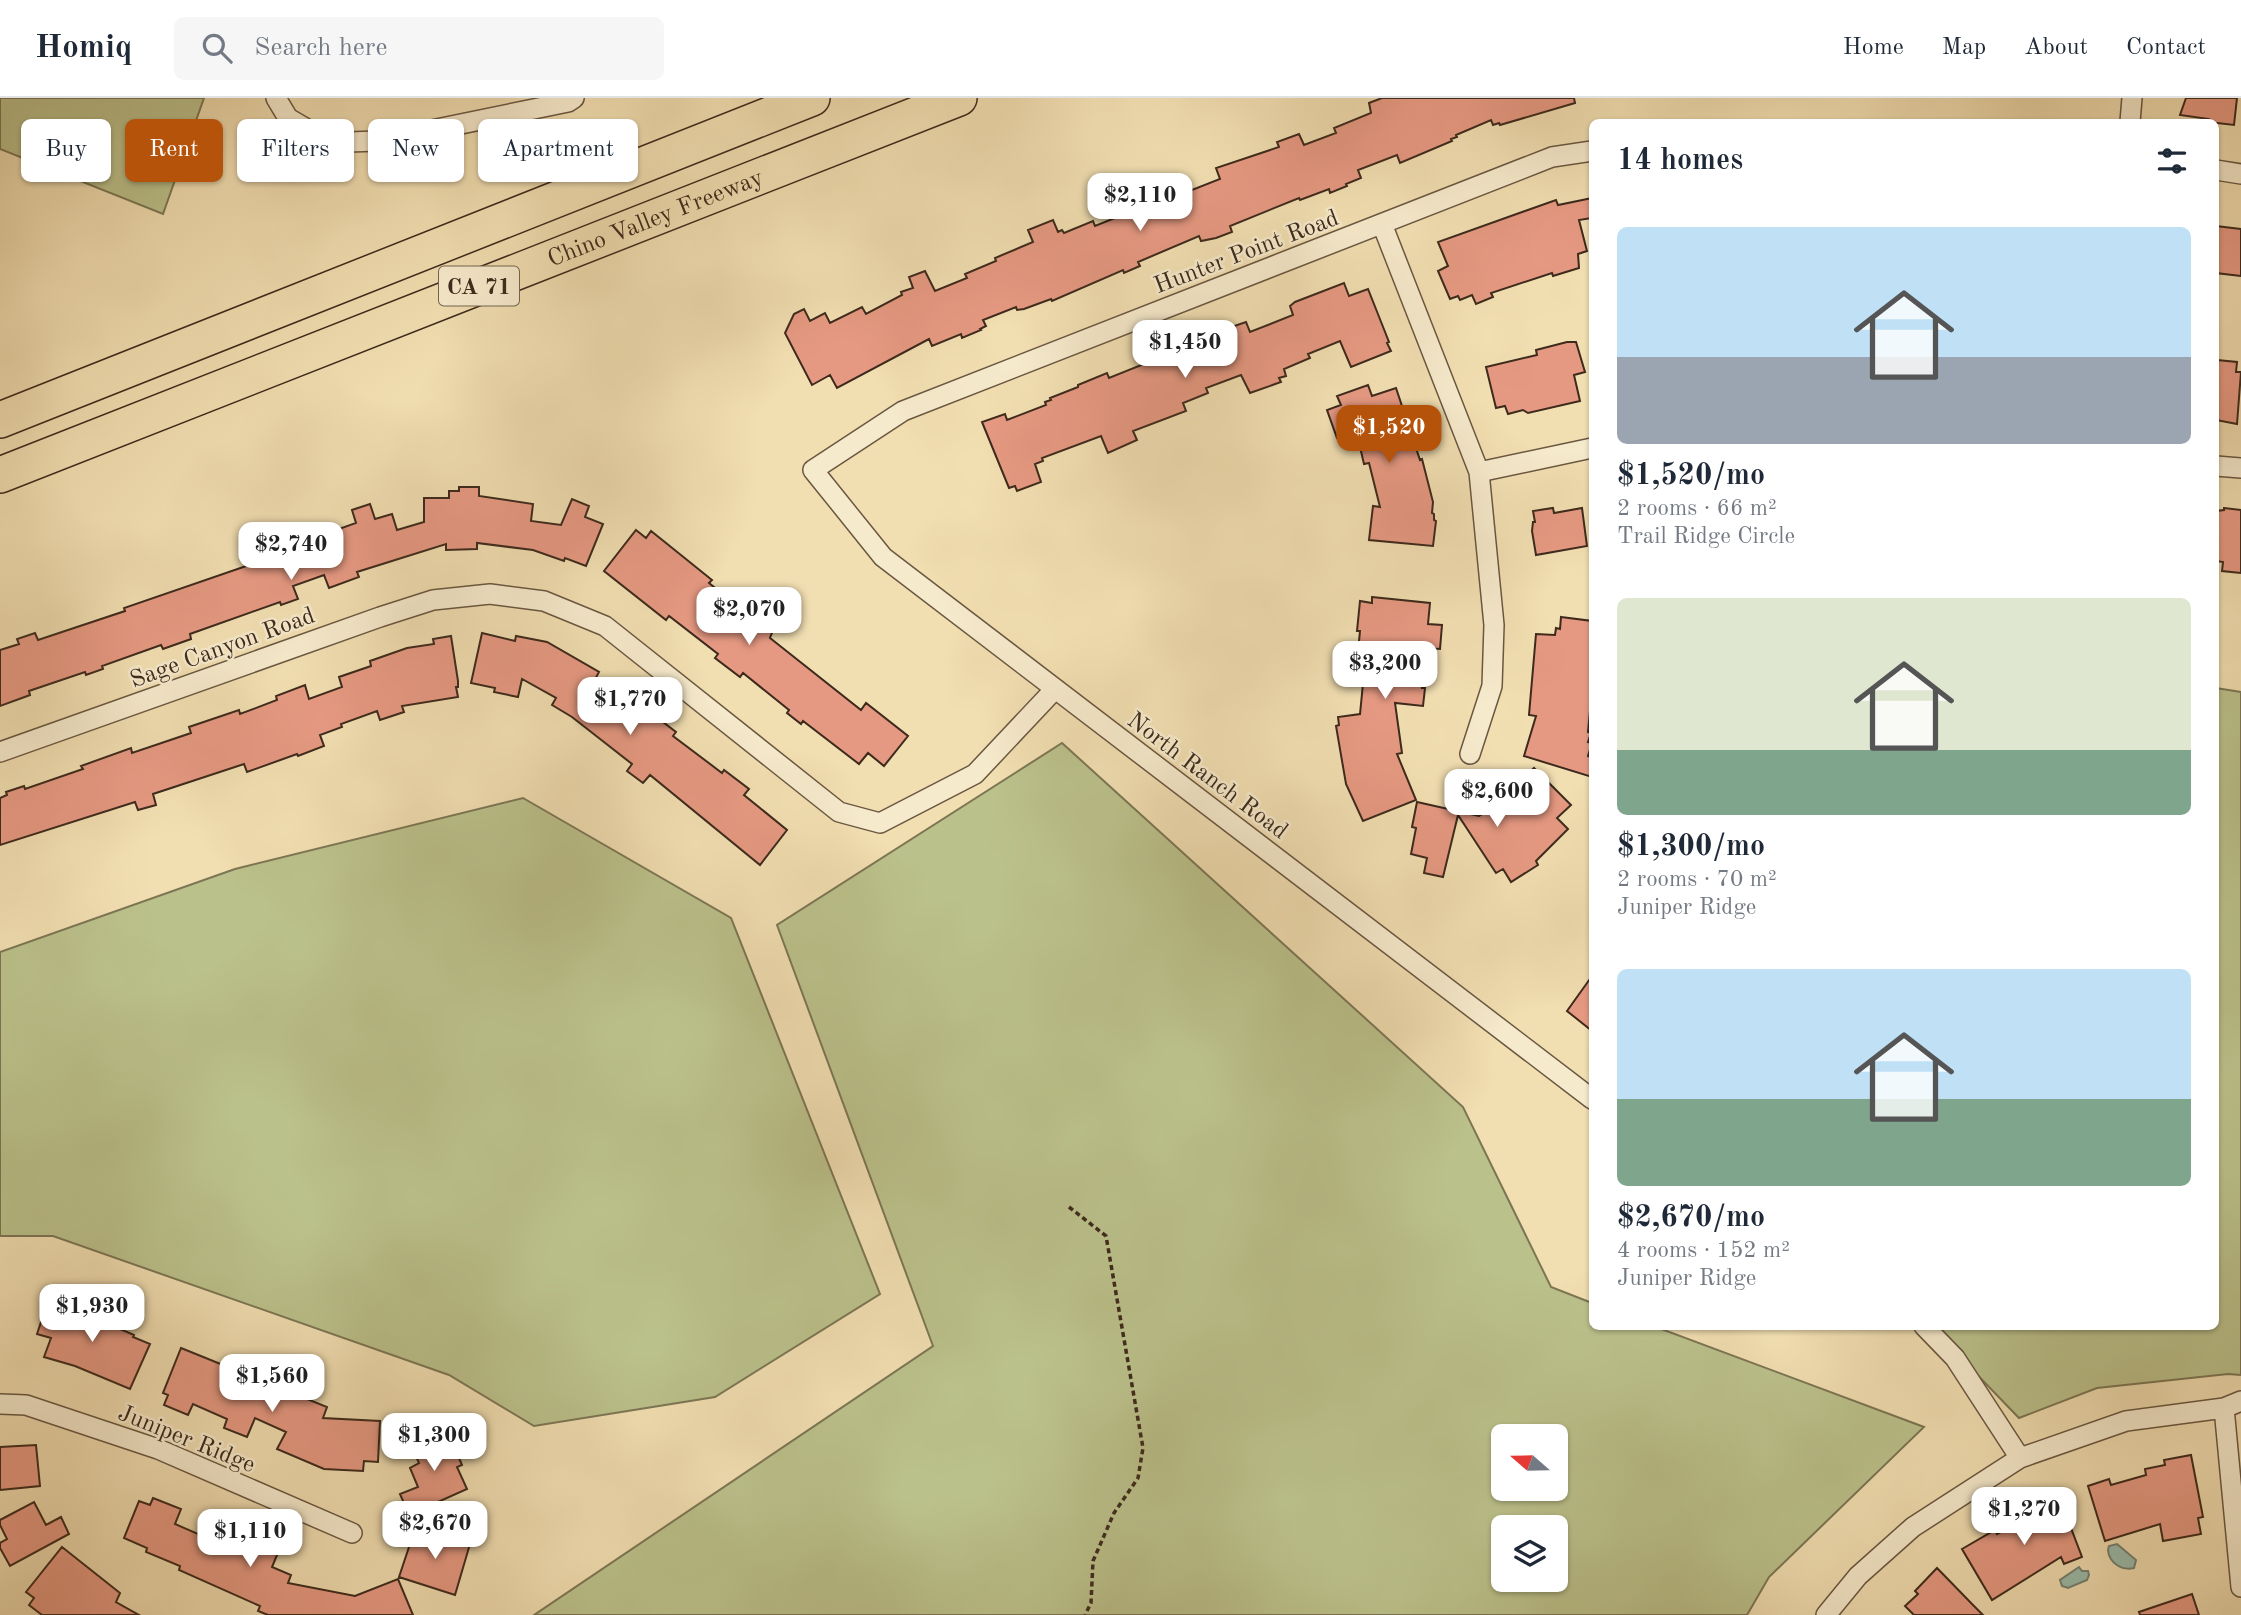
<!DOCTYPE html>
<meta charset="utf-8">
<style>
body{margin:0;font-family:"Old Standard TT",serif;background:#f6f6f7;color:#1f2937;height:100vh;display:flex;flex-direction:column;font-size:26px;white-space:nowrap}
*{box-sizing:border-box;margin:0}
p{font-size:23px;color:#747a83}
.icon{flex:none;width:38px;height:38px;fill:none;stroke:currentColor;stroke-width:2;stroke-linecap:round;stroke-linejoin:round}
.map{position:relative;flex:1;overflow:hidden}
.details{position:absolute;left:1589px;top:21px;width:630px;height:1211px;display:flex;flex-direction:column;background:#fff;border-radius:10px;box-shadow:0 2px 5px #0004}
.details>*{flex:none}
.guide{position:absolute;left:21px;top:21px;width:665px;height:63px;display:flex;gap:14px}
.needle{width:46px;rotate:290deg}
.controls{position:absolute;left:1491px;top:1326px;display:grid;gap:14px}
.controls a{display:grid;place-items:center;width:77px;height:77px;border-radius:10px;background:#fff;box-shadow:0 2px 5px #0004;font-size:35px}
.price{position:absolute;translate:-50% -60px;padding:0 16px;border-radius:14px;background:#fff;color:#222;font-size:23px;line-height:46px;filter:drop-shadow(0 2px 4px #0008)}
.price::after{content:'';position:absolute;left:50%;top:42px;width:21px;height:16px;margin-left:-10px;background:inherit;clip-path:polygon(0 0,100% 0,50% 100%)}
.price.on{background:#b45309;color:#fff}
ul{padding:0;list-style:none}
li{display:grid;align-content:center;gap:14px;height:371px;padding:0 28px}
li span{display:grid;place-items:center;height:217px;border-radius:10px;color:#555}
li>.icon{margin-inline-start:auto}
span .icon{width:126px;height:126px;fill:#fffc;stroke-width:1}
li b{font-size:30px}
h2{display:flex;justify-content:space-between;align-items:center;height:84px;padding:0 28px;font-size:30px}
.tag{padding:0 24px;border-radius:10px;background:#fff;box-shadow:0 2px 5px #0004;font-size:24px;line-height:63px}
.tag.on{background:#b45309;color:#fff}
header{display:flex;align-items:center;gap:42px;box-sizing:border-box;height:98px;padding:0 35px;background:#fff;border-bottom:2px solid #e0e1e3}
header strong{font-size:33px}
nav{display:flex;gap:38px;margin-inline-start:auto;font-size:24px}
.search{width:490px;height:63px;background:#f6f6f7;display:flex;align-items:center;gap:18px;box-sizing:border-box;padding:0 24px;border-radius:10px;color:#747a83;font-size:26px}
.map>svg:first-child{display:block}
.green{fill:#bbc18b;stroke:#7c7654;stroke-width:2;fill-rule:evenodd}
.water{fill:#9bbcac;stroke:#758272;stroke-width:2}
.building{fill:#e69982;stroke:#3d2a1c;stroke-width:2}
.lines{fill:none;stroke-linecap:round;stroke-linejoin:round}
.street-casing{stroke:#6a5741;stroke-width:22}
.highway-casing{stroke:#3d2a1c;stroke-width:38}
.path{stroke:#3d2a1c;stroke-width:3.5;stroke-dasharray:5 3.5;stroke-linecap:butt}
.street{stroke:#f6eacc;stroke-width:19}
.highway{stroke:#f1deb1;stroke-width:35}
.labels{text-anchor:middle;stroke-width:5;stroke-linejoin:round;paint-order:stroke}
.shield{fill:#f6eacc;stroke:#746451;stroke-width:2}
.shield-label{font-size:23px;font-weight:bold;fill:#3d2a1c}
.street-label{font-size:24px;fill:#3d2a1c;stroke:#f6eacc}
</style>
<header>
<strong>Homiq</strong>
<div class="search"><svg class="icon" aria-label="search" viewBox="0 0 24 24"><circle cx="10" cy="10" r="6"/><path d="M15 15l6 6"/></svg>Search here</div>
<nav><a>Home</a><a>Map</a><a>About</a><a>Contact</a></nav>
</header>
<div class="map">
<svg width="2241" height="1517" viewBox="0 0 2241 1517">
<rect width="100%" height="100%" fill="#f1deb1"/>
<filter id="stains"><feTurbulence type="fractalNoise" baseFrequency=".00286" numOctaves="4"/><feColorMatrix values="0 0 0 0 .2 0 0 0 0 .09 0 0 0 0 .02 0 0 0 .5 -.17"/></filter>
<radialGradient id="worn" r=".72"><stop offset=".6" stop-color="#630" stop-opacity="0"/><stop offset="1" stop-color="#630" stop-opacity=".3"/></radialGradient>
<path class="green" d="M0,0H204L163,116L0,51Z
M2216,590L2241,594V1277L2228,1276L2097,1290L2019,1320L1931,1229L2216,1228Z
M1062,645L1463,1009L1551,1189L1592,1205V1228L1656,1229L1924,1329L1769,1479L1747,1517H534L933,1248L777,827ZM1503,1339H1556V1391H1503ZM1503,1430H1556V1482H1503Z
M523,700L731,820L880,1196L715,1299L534,1328L449,1277L53,1138H0V854L235,771Z"/>
<path class="water" d="M2117,1446L2136,1462L2134,1470C2122,1473 2109,1465 2108,1452L2109,1448Z
M2079,1469L2082,1473H2088L2089,1477L2087,1482L2068,1490L2062,1488L2060,1482Z"/>
<path class="building" d="M1382,0H1574L1575,5L1500,27L1499,25L1493,27L1491,22L1456,37L1457,39L1451,41L1452,43L1400,65L1397,57L1358,72L1361,80L1346,86L1347,88L1330,95L1329,91L1300,102L1299,100L1230,128L1232,134L1216,140L1201,143L1199,138L1138,164L1140,168L1124,175L1123,172L1052,203L1051,201L1024,211L1017,212L1016,209L983,222L986,228L980,231L981,232L962,240L961,236L932,248L929,241L837,290L830,277L812,287L785,235L794,216L804,211L810,223L825,215L830,225L862,209L866,216L902,197L901,194L913,190L909,179L925,173L935,193L967,180L965,176L996,163L995,160L1033,144L1028,132L1053,122L1058,134L1062,132L1064,135L1093,123L1095,128L1125,116L1124,114L1185,89L1187,94L1220,81L1216,70L1279,49L1277,44L1299,36L1304,47L1336,35L1334,30L1371,15L1369,5Z
M2186,0H2237L2234,27L2209,24V21L2180,17Z
M1592,100V120L1579,122L1587,153L1578,156L1579,170L1553,178L1552,175L1491,195L1493,199L1476,206L1472,197L1460,202L1458,198L1450,201L1438,173L1448,168L1438,144L1556,102L1558,107Z
M2216,128L2241,131V178L2216,175Z
M1344,185L1349,198L1368,191L1389,244L1387,245L1391,253L1351,269L1340,243L1308,256L1310,260L1284,271L1286,278L1279,280L1281,284L1250,295L1241,277L1206,290L1208,295L1183,305L1186,313L1133,333L1137,342L1108,355L1101,338L1042,360L1043,363L1035,366L1041,384L1017,393L1015,388L1009,390L982,324L1005,316L1007,322L1046,307L1045,304L1051,302L1050,300L1078,289V287L1107,275L1109,280L1144,266L1143,263L1182,248V246L1197,240L1196,237L1212,231L1214,235L1246,224L1250,234L1293,217L1290,208L1295,204Z
M1567,244H1576L1585,274L1574,277L1580,303L1528,315L1523,312L1508,316L1505,308L1496,310L1486,269L1537,257L1536,252Z
M2217,262L2237,264L2236,274H2241L2237,326L2216,322Z
M1368,287L1372,298L1396,290L1420,362L1422,361L1433,404L1432,415L1434,416V422L1436,423L1433,448L1369,442L1373,408L1380,409L1369,365L1364,366L1357,336L1337,340L1327,312L1341,307L1337,298Z
M459,389H479V398L533,406L531,423L561,427L572,401L589,408L585,419L603,426L586,468L565,460L564,463L533,452L477,445V451L446,452V446L357,474L359,479L329,490L324,477L293,488L298,501L281,507L280,504L190,536L191,541L163,551L161,547L102,568L103,571L86,577L85,574L29,593L30,597L0,608V552L19,546L17,541L35,535L38,542L125,513L124,510L255,465L251,452L271,444L275,454L356,425L352,412L370,406L375,421L392,416L397,432L424,424V400H449V393H459Z
M1553,410L1554,415L1582,410L1587,448L1536,457L1532,433L1533,424H1535L1533,413Z
M2224,410L2241,412V475L2222,473L2223,464L2216,463V413L2224,412Z
M636,432L646,440L651,433L671,449L712,482L709,485L719,493L717,495L750,522L757,513L770,523L767,527L773,532L770,540L861,612L866,605L908,638L884,668L868,655L859,666L803,623L801,626L787,615L789,612L743,575L740,579L715,560L718,556L669,518L666,522L604,473Z
M1372,499L1430,505L1428,526L1442,527L1440,551L1426,550L1422,590H1425L1423,608L1395,605L1402,655L1397,656L1416,702L1363,723L1346,686L1336,628L1339,627L1338,619L1360,616L1364,575L1356,574L1360,533H1357L1360,503L1372,505Z
M1561,519L1592,523V591L1588,634L1591,635L1588,644L1592,645L1588,658L1592,660V679L1524,658L1536,618L1529,617L1536,536L1555,537L1556,530L1560,531Z
M482,535L515,543L516,538L547,544L599,574L592,587L626,613L634,602L676,634L673,638L722,675L724,672L749,691L744,697L787,732L760,767L650,677L643,685L627,673L632,666L572,619L552,607L556,600L522,581L518,599L494,594L495,590L471,585Z
M451,538L458,583V589H456L458,599L402,608L404,614L380,622L377,613L341,626L342,629L320,637L324,648L298,658L297,656L247,674L244,666L153,696L156,707L138,712L135,704L0,747V700L7,697L6,694L24,688L25,691L83,671L81,668L131,650L132,655L191,635L189,629L239,612L240,616L277,602L276,598L305,587L309,601L342,589L339,579L371,568L370,563L407,550L434,546L433,541Z
M1534,670L1571,707L1557,720L1568,731L1536,763L1538,767L1511,784L1503,771L1496,775L1458,717L1443,779L1424,775L1427,760L1411,756L1416,730L1412,729L1417,704L1479,718L1515,696L1511,692Z
M1592,878V933L1567,913Z
M64,1203L90,1211L88,1217L134,1237L133,1239L150,1246L130,1291L75,1268L44,1259L51,1240L37,1236L46,1209L60,1214Z
M181,1250L327,1309L323,1320L380,1323L378,1364L364,1363L363,1373L324,1371L277,1351L286,1334L255,1320L247,1339L224,1330L227,1321L193,1306L188,1317L164,1307L168,1297L163,1295Z
M447,1332L462,1367L457,1369L467,1391L409,1417L400,1396L418,1389L410,1370L419,1365L411,1347Z
M36,1347L40,1388L0,1392V1349Z
M2191,1357L2203,1419L2198,1420L2201,1436L2163,1443L2160,1426L2105,1443L2088,1388L2109,1381L2111,1387L2146,1377L2145,1371L2165,1367L2164,1362Z
M2058,1396L2082,1459L2064,1466L2061,1459L1992,1502L1962,1451L1995,1432L1997,1436L2026,1420L2022,1411Z
M153,1400L181,1411L175,1426L214,1443L218,1433L254,1448L257,1440L280,1450L272,1469L291,1477L288,1485L355,1498L398,1481L413,1517H268L258,1513L260,1508L179,1472L180,1468L146,1454L147,1450L124,1440L139,1403L150,1407Z
M34,1404L46,1427L61,1419L69,1436L10,1468L0,1450V1445L7,1441L0,1427V1422Z
M416,1428L470,1446L455,1497L399,1479Z
M62,1449L120,1495L116,1504L139,1517H42L29,1507L34,1500L26,1494Z
M1937,1470L1973,1507L1983,1517H1914L1905,1508L1918,1496L1915,1493Z
M2192,1496L2199,1517H2140L2139,1514Z"/>
<g class="lines">
<defs>
<path id="street" d="M276,0L288,20L317,37L348,44L378,43L568,4L574,0
M2130,24L2132,0
M1592,53L1552,59L903,313L813,372L883,459L1592,1001
M2216,72L2241,76
M1382,126L1479,374L1494,527L1492,588L1470,656
M2216,368L2241,370
M1479,374L1592,350
M0,654L380,519L433,502L490,496L544,503L605,528L839,714L880,725L975,676L1055,591
M1924,1228L1955,1260L2020,1360
M0,1306L26,1307L158,1351L352,1435
M2224,1310L2241,1489
M1826,1517L1858,1478L1913,1429L2020,1360L2126,1323L2224,1310L2241,1303"/>
<g id="highway">
<path d="M0,322L812,0"/>
<path id="s1" d="M0,377L959,0"/>
</g>
</defs>
<use href="#street" class="street-casing"/>
<use href="#highway" class="highway-casing"/>
<path class="path" d="M1069,1109L1106,1138L1143,1350L1138,1380L1114,1415L1093,1463L1091,1505L1085,1517"/>
<use href="#street" class="street"/>
<use href="#highway" class="highway"/>
</g>
<g class="labels">
<rect class="shield" x="439" y="168.5" width="80" height="39" rx="5"/>
<g class="shield-label">
<text x="479" y="196">CA 71</text>
</g>
<g class="street-label">
<text dy="8" stroke="none"><textPath href="#s1" startOffset="704">Chino Valley Freeway</textPath></text>
<text transform="translate(1246 153) rotate(-21)" y="8">Hunter Point Road</text>
<text transform="translate(222 549) rotate(-20)" y="8">Sage Canyon Road</text>
<text transform="translate(1208 677) rotate(37)" y="8">North Ranch Road</text>
<text transform="translate(187 1340) rotate(22)" y="8">Juniper Ridge</text>
</g>
</g>
<rect width="100%" height="100%" filter="url(#stains)"/>
<rect width="100%" height="100%" fill="url(#worn)"/>
</svg>
<div class="controls">
<a><svg class="needle" viewBox="-14 -14 28 28"><path d="M0-13l5 13h-10z" fill="#e53935"/><path d="M0 13l5-13h-10z" fill="#747a83"/></svg></a>
<a><svg class="icon" aria-label="layers" viewBox="0 0 24 24"><path d="M12 4l9 5-9 5-9-5zM3 14l9 5 9-5"/></svg></a>
</div>
<b class="price" style="left:1140px;top:135px">$2,110</b>
<b class="price" style="left:1185px;top:282px">$1,450</b>
<b class="price on" style="left:1389px;top:367px">$1,520</b>
<b class="price" style="left:291px;top:484px">$2,740</b>
<b class="price" style="left:749px;top:549px">$2,070</b>
<b class="price" style="left:1385px;top:603px">$3,200</b>
<b class="price" style="left:630px;top:639px">$1,770</b>
<b class="price" style="left:1497px;top:731px">$2,600</b>
<b class="price" style="left:92px;top:1246px">$1,930</b>
<b class="price" style="left:272px;top:1316px">$1,560</b>
<b class="price" style="left:434px;top:1375px">$1,300</b>
<b class="price" style="left:2024px;top:1449px">$1,270</b>
<b class="price" style="left:435px;top:1463px">$2,670</b>
<b class="price" style="left:250px;top:1471px">$1,110</b>
<div class="guide">
<a class="tag">Buy</a>
<a class="tag on">Rent</a>
<a class="tag">Filters</a>
<a class="tag">New</a>
<a class="tag">Apartment</a>
</div>
<section class="details">
<h2>14 homes<svg class="icon" aria-label="filters" viewBox="0 0 24 24"><path d="M4 7h16M4 17h16"/><circle cx="9" cy="7" r="2"/><circle cx="15" cy="17" r="2"/></svg></h2>
<ul>
<li><span style="background:linear-gradient(#bfe0f5 60%,#9aa5b1 0)"><svg class="icon" aria-label="home" viewBox="0 0 24 24"><path d="M3 11l9-7 9 7M6 9v11h12V9"/></svg></span><div><b>$1,520/mo</b><p>2 rooms · 66 m²</p><p>Trail Ridge Circle</p></div></li>
<li><span style="background:linear-gradient(#dfe7d0 70%,#7fa58c 0)"><svg class="icon" aria-label="home" viewBox="0 0 24 24"><path d="M3 11l9-7 9 7M6 9v11h12V9"/></svg></span><div><b>$1,300/mo</b><p>2 rooms · 70 m²</p><p>Juniper Ridge</p></div></li>
<li><span style="background:linear-gradient(#bfe0f5 60%,#7fa58c 0)"><svg class="icon" aria-label="home" viewBox="0 0 24 24"><path d="M3 11l9-7 9 7M6 9v11h12V9"/></svg></span><div><b>$2,670/mo</b><p>4 rooms · 152 m²</p><p>Juniper Ridge</p></div></li>
</ul>
</section>
</div>
